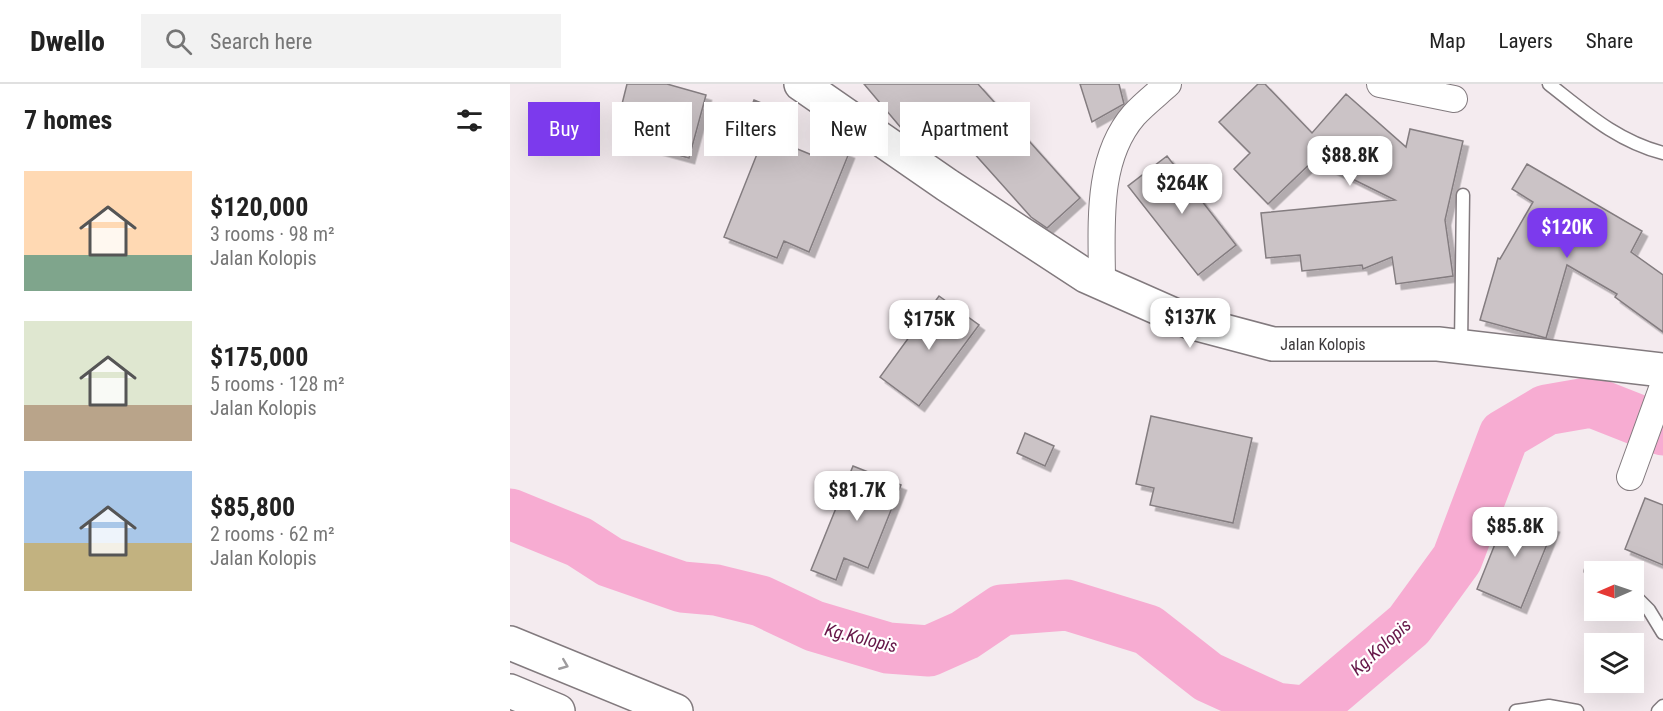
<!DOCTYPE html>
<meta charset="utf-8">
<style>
body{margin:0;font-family:"Roboto Condensed",sans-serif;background:#f2f2f2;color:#222;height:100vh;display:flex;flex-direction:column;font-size:22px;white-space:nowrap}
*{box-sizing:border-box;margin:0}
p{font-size:20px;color:#767676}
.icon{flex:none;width:33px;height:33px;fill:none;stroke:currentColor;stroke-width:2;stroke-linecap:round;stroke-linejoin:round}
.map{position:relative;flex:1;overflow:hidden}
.sheet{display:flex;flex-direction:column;background:#fff;width:510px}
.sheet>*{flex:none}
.guide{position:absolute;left:18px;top:18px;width:570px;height:54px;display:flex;gap:12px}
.needle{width:39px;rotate:268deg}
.fabs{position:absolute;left:1074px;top:477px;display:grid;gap:12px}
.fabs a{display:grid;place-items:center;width:60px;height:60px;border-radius:0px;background:#fff;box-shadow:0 6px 24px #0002;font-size:30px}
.price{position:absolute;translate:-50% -51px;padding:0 14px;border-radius:12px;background:#fff;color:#222;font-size:20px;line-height:39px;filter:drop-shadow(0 2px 3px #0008)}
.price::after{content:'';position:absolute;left:50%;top:36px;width:18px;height:14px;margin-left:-9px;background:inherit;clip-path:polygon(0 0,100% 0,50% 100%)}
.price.active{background:#7c3aed;color:#fff}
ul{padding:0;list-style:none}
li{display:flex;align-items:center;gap:18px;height:150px;padding:0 24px}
li span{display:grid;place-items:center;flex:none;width:168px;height:120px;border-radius:0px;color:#555}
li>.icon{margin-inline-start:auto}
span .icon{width:72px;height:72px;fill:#fffc;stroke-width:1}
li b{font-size:26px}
h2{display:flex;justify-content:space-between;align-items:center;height:72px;padding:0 24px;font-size:26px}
.pill{padding:0 21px;border-radius:0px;background:#fff;box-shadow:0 6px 24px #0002;font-size:21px;line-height:54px}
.pill.active{background:#7c3aed;color:#fff}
header{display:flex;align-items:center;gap:36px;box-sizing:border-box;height:84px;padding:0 30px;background:#fff;border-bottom:2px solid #e0e0e0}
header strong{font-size:28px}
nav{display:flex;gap:33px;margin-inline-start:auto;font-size:21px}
.search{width:420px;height:54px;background:#f2f2f2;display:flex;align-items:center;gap:15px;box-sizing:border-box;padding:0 21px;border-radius:0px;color:#767676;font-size:22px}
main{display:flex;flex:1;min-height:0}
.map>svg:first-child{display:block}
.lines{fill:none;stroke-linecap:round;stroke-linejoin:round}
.river{stroke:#f7acd2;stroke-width:51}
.building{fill:#cbc3c6;stroke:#847d80;stroke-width:1.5;filter:url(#shadow)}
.lane-casing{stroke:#827a7e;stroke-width:15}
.street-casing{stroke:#827a7e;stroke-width:28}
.secondary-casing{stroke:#827a7e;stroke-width:36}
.highway-casing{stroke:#827a7e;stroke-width:36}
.lane{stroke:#fff;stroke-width:12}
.street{stroke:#fff;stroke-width:26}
.secondary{stroke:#fff;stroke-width:33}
.highway{stroke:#fff;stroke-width:33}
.oneway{stroke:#9e9c9e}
.labels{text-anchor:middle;stroke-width:4.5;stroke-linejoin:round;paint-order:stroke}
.street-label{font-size:16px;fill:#3d3a3c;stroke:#fff}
.water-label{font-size:18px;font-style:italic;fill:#651547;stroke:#fff}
</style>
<header>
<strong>Dwello</strong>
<div class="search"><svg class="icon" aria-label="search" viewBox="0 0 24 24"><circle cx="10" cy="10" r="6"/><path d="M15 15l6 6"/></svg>Search here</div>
<nav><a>Map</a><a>Layers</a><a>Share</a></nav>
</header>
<main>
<section class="sheet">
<h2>7 homes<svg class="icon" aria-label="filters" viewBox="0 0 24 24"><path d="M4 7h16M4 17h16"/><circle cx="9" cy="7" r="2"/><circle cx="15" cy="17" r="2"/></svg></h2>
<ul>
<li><span style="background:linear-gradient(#ffd9b3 70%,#7fa58c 0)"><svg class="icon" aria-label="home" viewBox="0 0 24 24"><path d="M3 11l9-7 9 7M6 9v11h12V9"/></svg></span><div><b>$120,000</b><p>3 rooms · 98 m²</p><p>Jalan Kolopis</p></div></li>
<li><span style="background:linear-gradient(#dfe7d0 70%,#b9a48a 0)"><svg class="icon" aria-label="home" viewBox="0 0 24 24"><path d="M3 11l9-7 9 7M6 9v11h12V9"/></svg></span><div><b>$175,000</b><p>5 rooms · 128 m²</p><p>Jalan Kolopis</p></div></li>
<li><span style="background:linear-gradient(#a9c7e8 60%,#c2b280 0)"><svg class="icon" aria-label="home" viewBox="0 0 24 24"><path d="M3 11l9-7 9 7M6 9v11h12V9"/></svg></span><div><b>$85,800</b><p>2 rooms · 62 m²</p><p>Jalan Kolopis</p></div></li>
</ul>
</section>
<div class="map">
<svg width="1153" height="627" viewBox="0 0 1153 627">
<defs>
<filter id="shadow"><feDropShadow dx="5.5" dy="5.5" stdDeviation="0" flood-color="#0004"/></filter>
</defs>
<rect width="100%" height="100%" fill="#f4ebef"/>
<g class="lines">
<path class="river" d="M0,430L69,458L100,478L172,503L206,506L251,517L304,542L378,564L419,567L455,551L492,526L557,521L638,546L698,593L766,624L795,627
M798,627L899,541L947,475L994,351L1036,326L1082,318L1153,346"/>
</g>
<path class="building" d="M117,0H157L196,11L179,74L124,59L132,30L111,24Z
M354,0H468L570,114L537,144L521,133L420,20L392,45Z
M570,0H609L614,20L582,38Z
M748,0H755L802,49L836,10L896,63L900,45L953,57L935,136L943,192L886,200L882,173L853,185L852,181L792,187L790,171L756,174L751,129L885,116L804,76L758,120L724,85L740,69L709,38Z
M244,16L274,28L263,55L302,71L308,57L339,69L299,168L274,157L267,174L214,153L249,65L228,57Z
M657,72L726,161L688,191L618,102Z
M1017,80L1132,147L1121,168L1153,191V248L1105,213L1107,210L1057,181L1036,254L970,236L988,174L990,175L1023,118L1002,105Z
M429,212L469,241L409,322L370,293Z
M641,332L742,354L723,439L640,421L644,404L626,400Z
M515,349L544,362L535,382L507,369Z
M343,382L391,401L358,484L334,474L326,496L301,486Z
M1135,414L1153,421V481L1115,465Z
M999,425L1044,443L1011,524L967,505Z"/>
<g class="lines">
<defs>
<path id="lane" d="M1039,0C1076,29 1107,57 1153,69
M951,261L953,111
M1081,487L1084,489
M1124,511L1139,526L1153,549
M1006,627L1039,622L1067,627
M1148,627L1153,622"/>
<path id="street" d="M870,0L944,15
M592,200C592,144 585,76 624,31C634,20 647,10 658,0
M1120,393L1153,302"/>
<path id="secondary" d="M291,0L437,101L576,192L680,238L763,260H928L1153,286"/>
<path id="highway" d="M0,559L166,627
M0,607L48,627"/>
</defs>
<use href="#lane" class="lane-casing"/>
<use href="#street" class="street-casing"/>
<use href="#secondary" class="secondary-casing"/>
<use href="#highway" class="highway-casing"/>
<use href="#lane" class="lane"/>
<use href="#street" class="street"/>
<use href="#secondary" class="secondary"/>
<use href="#highway" class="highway"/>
</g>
<defs><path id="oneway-chevron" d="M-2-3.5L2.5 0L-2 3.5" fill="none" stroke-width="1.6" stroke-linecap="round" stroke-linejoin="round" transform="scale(1.5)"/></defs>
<use class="oneway" href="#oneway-chevron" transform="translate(54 581) rotate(22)"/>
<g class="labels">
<g class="street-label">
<text x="813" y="266">Jalan Kolopis</text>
</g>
<g class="water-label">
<text transform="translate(351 554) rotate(14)" y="6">Kg.Kolopis</text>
<text transform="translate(871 563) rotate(-42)" y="6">Kg.Kolopis</text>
</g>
</g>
</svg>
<div class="fabs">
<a><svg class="needle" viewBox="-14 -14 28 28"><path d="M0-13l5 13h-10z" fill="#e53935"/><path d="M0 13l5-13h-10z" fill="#767676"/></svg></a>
<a><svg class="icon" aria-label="layers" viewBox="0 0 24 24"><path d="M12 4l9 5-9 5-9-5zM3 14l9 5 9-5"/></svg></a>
</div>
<b class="price" style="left:840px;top:103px">$88.8K</b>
<b class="price" style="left:672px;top:131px">$264K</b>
<b class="price active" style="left:1057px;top:175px">$120K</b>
<b class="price" style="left:680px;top:265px">$137K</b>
<b class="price" style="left:419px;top:267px">$175K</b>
<b class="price" style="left:347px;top:438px">$81.7K</b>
<b class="price" style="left:1005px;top:474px">$85.8K</b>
<div class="guide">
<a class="pill active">Buy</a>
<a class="pill">Rent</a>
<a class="pill">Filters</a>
<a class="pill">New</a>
<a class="pill">Apartment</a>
</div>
</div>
</main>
